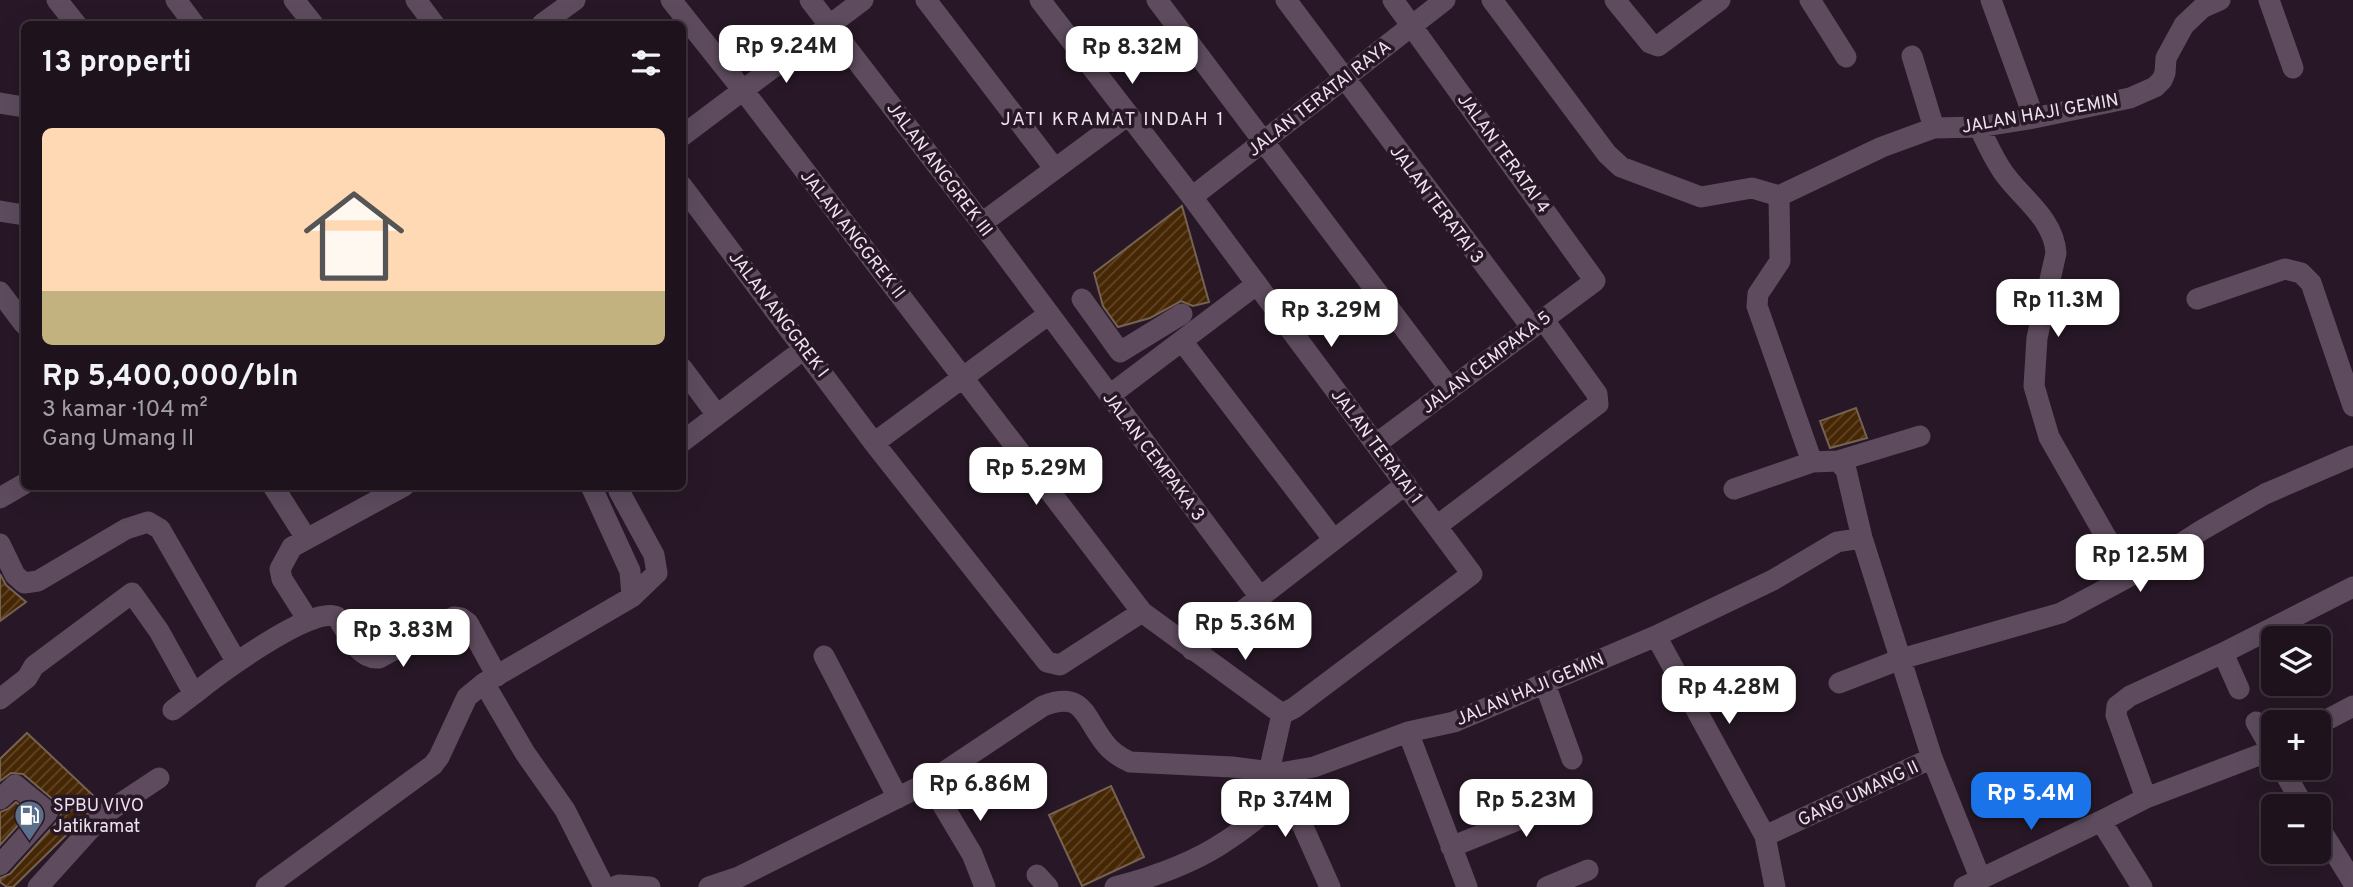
<!DOCTYPE html>
<html lang="id">
<meta charset="utf-8">
<style>
body{margin:0;font-family:Overpass,sans-serif;background:#261b26;color:#f1f3f6;height:100vh;display:flex;flex-direction:column;font-size:26px;white-space:nowrap}
*{box-sizing:border-box;margin:0}
p{font-size:23px;color:#a19ea4}
.icon{flex:none;width:38px;height:38px;fill:none;stroke:currentColor;stroke-width:2;stroke-linecap:round;stroke-linejoin:round}
.map{position:relative;flex:1;overflow:hidden}
.side{position:absolute;left:21px;top:21px;width:665px;height:469px;display:flex;flex-direction:column;background:#1e121d;border-radius:10px;box-shadow:0 7px 28px #0002,0 0 0 2px #3c323b}
.side>*{flex:none}
.tools{position:absolute;left:2261px;top:626px;display:grid;gap:14px}
.tools a{display:grid;place-items:center;width:70px;height:70px;border-radius:10px;background:#1e121d;box-shadow:0 7px 28px #0002,0 0 0 2px #3c323b;font-size:35px}
.price{position:absolute;translate:-50% -60px;padding:0 16px;border-radius:14px;background:#fff;color:#222;font-size:23px;line-height:46px;filter:drop-shadow(0 2px 4px #0008)}
.price::after{content:'';position:absolute;left:50%;top:42px;width:21px;height:16px;margin-left:-10px;background:inherit;clip-path:polygon(0 0,100% 0,50% 100%)}
.price.current{background:#1a73e8;color:#fff}
ul{padding:0;list-style:none}
li{display:grid;align-content:center;gap:14px;height:371px;padding:0 21px}
li+li{border-top:2px solid #3c323b}
li span{display:grid;place-items:center;height:217px;border-radius:10px;color:#555}
li>.icon{margin-inline-start:auto}
span .icon{width:126px;height:126px;fill:#fffc;stroke-width:1}
li b{font-size:30px}
h2{display:flex;justify-content:space-between;align-items:center;height:84px;padding:0 21px;font-size:30px}
.map>svg:first-child{display:block}
.building{fill:url(#building-hatch);stroke:#766250;stroke-width:2}
.lines{fill:none;stroke-linecap:round;stroke-linejoin:round}
.minor{stroke:#5e4c5e;stroke-width:21}
.labels{text-anchor:middle;stroke-width:7;stroke-linejoin:round;paint-order:stroke}
.street-label{font-size:18px;fill:#eee3ed;stroke:#281827}
.poi-label{font-size:18px;fill:#eee3ed;stroke:#281827;text-anchor:start}
.neighbourhood-label{font-size:19px;letter-spacing:2px;fill:#eee3ed;stroke:#281827}
</style>
<div class="map">
<svg width="2353" height="887" viewBox="0 0 2353 887">
<defs>
<pattern id="building-hatch" width="6" height="6" patternUnits="userSpaceOnUse" patternTransform="scale(1.75)"><rect width="6" height="6" fill="#462704"/><path d="M-1 1l2-2M0 6l6-6M5 7l2-2" fill="none" stroke="#614629"/></pattern>
</defs>
<rect width="100%" height="100%" fill="#281827"/>
<path class="building" d="M1182,206L1209,302L1193,306L1181,301L1150,318L1118,327L1103,306L1094,273Z
M1856,408L1867,438L1830,448L1820,421Z
M0,574L6,585L26,602L0,621Z
M27,733L100,802L13,887H7L0,882V878L10,874L58,821L61,814L56,802L23,774L11,773L0,781V759Z
M1111,786L1144,857L1082,886L1049,815Z
M16,802L29,813L0,845V812L8,809Z"/>
<g class="lines">
<path class="minor" d="M57,0L76,24
M176,0L194,24
M294,0L313,24
M416,0L434,24
M671,0L753,103L1142,612
M810,0L980,221L1260,597
M926,0L1055,169
M1157,0L1450,389
M1286,0L1532,328
M1492,0L1607,154L1621,167L1701,197L1752,188L1779,196L1882,147L1934,128L1979,127L2034,118L2130,98L2155,87L2162,80L2165,73L2166,58L2184,25L2202,8L2220,0
M1615,0L1650,43L1658,46L1720,0
M1810,0L1846,57
M1991,0L2034,118
M2269,0L2293,68
M542,24L575,0
M1912,56L1934,128
M0,103L24,107
M1979,127C1987,143 1995,162 2006,176C2024,200 2054,220 2056,253L2037,338L2034,386L2049,437L2106,537L2132,575
M682,136L863,0
M682,186L874,443L1047,662L1060,665L1142,612L1282,714L1294,708L1472,574L1192,197L1040,0
M1779,196L1780,261L1758,294L1757,306L1812,462
M1192,197L1445,0
M0,211L24,215
M982,223L1128,115
M0,292L24,324
M1082,299L1120,352L1182,314
M2197,299L2285,269L2301,273L2311,283L2353,406
M1182,341L1334,540
M682,368L717,415
M1110,395L1257,284
M682,442L804,349
M874,443L1049,314
M1376,444L1595,281L1393,0
M1838,461L1920,436
M273,486L306,538
M591,486L630,571L632,597
M1734,489L1812,462L1838,461L1846,470L1862,538
M0,498L24,484
M1437,526L1598,404L1597,394L1543,319
M0,544L15,575L24,583L38,581L126,529L148,522L160,529L236,661
M308,620L282,579L280,569L292,547L404,486
M1656,636L1765,836L1775,887
M1192,650L1406,484
M2223,653L2239,689
M824,656L898,798
M484,683L525,753L565,810L604,887
M1839,683L1901,659L2061,613L2132,575L2202,530L2265,494L2353,456
M1545,684L1572,759
M0,699L27,678L34,666L132,593L159,631L194,694C216,676 313,604 337,617C347,632 358,660 379,658L454,617L461,618L468,623L497,676
M173,710L194,694
M2319,724L2353,706
M1408,732L1467,887
M1932,758L1981,880
M2282,768L2304,807
M1269,772L1282,714
M929,782L972,854L985,887
M1283,782L1330,887
M2146,798L2116,715L2117,706L2130,696L2223,653L2353,587
M0,799L15,785L48,812L0,865
M2319,827L2353,882
M1451,847L1550,807
M1037,875L1048,887
M38,887L103,815L159,778
M266,887L433,765L439,757L467,697L484,683L632,597L657,573L654,555L619,491
M614,887L619,885L650,887
M709,887L739,877L929,782L1043,706C1084,690 1084,717 1104,742C1111,752 1119,757 1130,762L1232,767L1280,773L1314,767L1408,732L1454,722L1656,636L1773,580L1837,542L1862,538L1932,758L1765,836
M1115,887C1154,877 1192,864 1226,841C1248,827 1267,810 1287,794
M1547,887L1588,870
M1964,887L2101,821
M2142,887L2101,821L2146,798L2272,750L2256,722"/>
</g>
<defs>
<symbol id="fuel-pin" viewBox="-11 -11 22 30"><path d="M0 17L-7.5 6A9.5 9.5 0 1 1 7.5 6Z" fill="#5c6f8a" stroke="#281827"/><path d="M-5.5-6h7V0h2V4h1.3V-2.5L3-4.5l.8-.8L6-3V5H2.5V1h-1V6h-7ZM-4.2-4.7v3.2H.2V-4.7Z" fill="#fff"/></symbol>
</defs>
<g fill-rule="evenodd">
<use href="#fuel-pin" x="12" y="798" width="35" height="47"/>
</g>
<g class="labels">
<g class="street-label">
<text transform="translate(1319 98) rotate(-38)" y="6">JALAN TERATAI RAYA</text>
<text transform="translate(2040 113) rotate(-10)" y="6">JALAN HAJI GEMIN</text>
<text transform="translate(1504 153) rotate(54)" y="6">JALAN TERATAI 4</text>
<text transform="translate(940 169) rotate(53)" y="6">JALAN ANGGREK III</text>
<text transform="translate(1437 204) rotate(53)" y="6">JALAN TERATAI 3</text>
<text transform="translate(853 234) rotate(52)" y="6">JALAN ANGGREK II</text>
<text transform="translate(779 314) rotate(53)" y="6">JALAN ANGGREK I</text>
<text transform="translate(1486 362) rotate(-37)" y="6">JALAN CEMPAKA 5</text>
<text transform="translate(1377 446) rotate(53)" y="6">JALAN TERATAI 1</text>
<text transform="translate(1154 456) rotate(53)" y="6">JALAN CEMPAKA 3</text>
<text transform="translate(1530 689) rotate(-23)" y="6">JALAN HAJI GEMIN</text>
<text transform="translate(1858 793) rotate(-25)" y="6">GANG UMANG II</text>
</g>
<g class="poi-label">
<text x="53" y="811">SPBU VIVO<tspan x="53" dy="21">Jatikramat</tspan></text>
</g>
<g class="neighbourhood-label">
<text x="1113" y="125">JATI KRAMAT INDAH 1</text>
</g>
</g>
</svg>
<div class="tools">
<a><svg class="icon" aria-label="layers" viewBox="0 0 24 24"><path d="M12 4l9 5-9 5-9-5zM3 14l9 5 9-5"/></svg></a>
<a>+</a>
<a>−</a>
</div>
<b class="price" style="left:786px;top:85px">Rp 9.24M</b>
<b class="price" style="left:1132px;top:86px">Rp 8.32M</b>
<b class="price" style="left:2058px;top:339px">Rp 11.3M</b>
<b class="price" style="left:1331px;top:349px">Rp 3.29M</b>
<b class="price" style="left:1036px;top:507px">Rp 5.29M</b>
<b class="price" style="left:2140px;top:594px">Rp 12.5M</b>
<b class="price" style="left:1245px;top:662px">Rp 5.36M</b>
<b class="price" style="left:403px;top:669px">Rp 3.83M</b>
<b class="price" style="left:1729px;top:726px">Rp 4.28M</b>
<b class="price" style="left:980px;top:823px">Rp 6.86M</b>
<b class="price current" style="left:2031px;top:832px">Rp 5.4M</b>
<b class="price" style="left:1285px;top:839px">Rp 3.74M</b>
<b class="price" style="left:1526px;top:839px">Rp 5.23M</b>
<section class="side">
<h2>13 properti<svg class="icon" aria-label="filters" viewBox="0 0 24 24"><path d="M4 7h16M4 17h16"/><circle cx="9" cy="7" r="2"/><circle cx="15" cy="17" r="2"/></svg></h2>
<ul>
<li><span style="background:linear-gradient(#ffd9b3 75%,#c2b280 0)"><svg class="icon" aria-label="home" viewBox="0 0 24 24"><path d="M3 11l9-7 9 7M6 9v11h12V9"/></svg></span><div><b>Rp 5,400,000/bln</b><p>3 kamar · 104 m²</p><p>Gang Umang II</p></div></li>
</ul>
</section>
</div>
